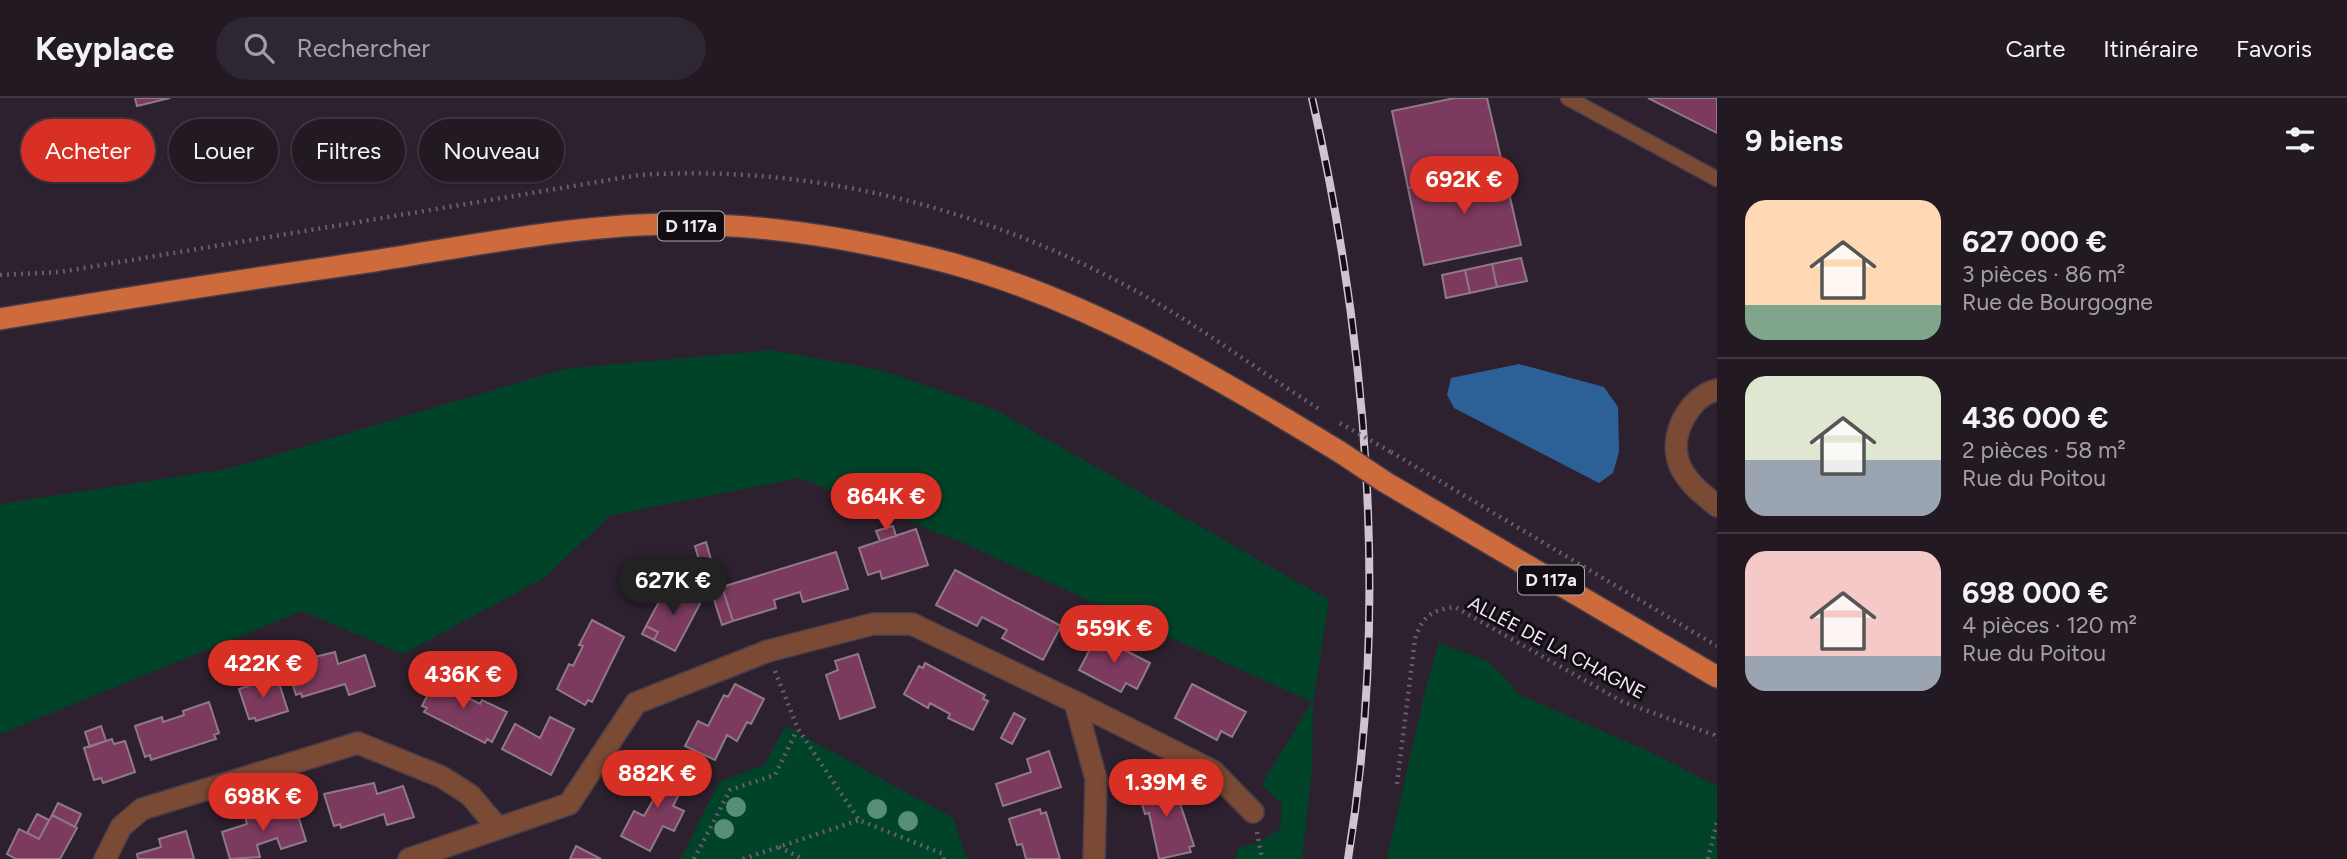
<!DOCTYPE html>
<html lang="fr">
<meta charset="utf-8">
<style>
body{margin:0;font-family:Figtree,sans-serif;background:#2e2630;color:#f1f3f6;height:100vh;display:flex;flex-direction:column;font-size:26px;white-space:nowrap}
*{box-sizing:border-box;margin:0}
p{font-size:23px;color:#a2a0a6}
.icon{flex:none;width:38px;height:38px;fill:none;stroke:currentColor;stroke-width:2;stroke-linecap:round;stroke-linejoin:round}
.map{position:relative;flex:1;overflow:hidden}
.sheet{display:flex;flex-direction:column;background:#221923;width:630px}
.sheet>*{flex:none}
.top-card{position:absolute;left:21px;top:21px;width:665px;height:63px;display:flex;gap:14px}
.price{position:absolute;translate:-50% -60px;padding:0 16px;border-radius:24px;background:#d93025;color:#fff;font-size:23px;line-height:46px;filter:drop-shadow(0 2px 4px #0008)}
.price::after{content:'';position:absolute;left:50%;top:42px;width:21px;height:16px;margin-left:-10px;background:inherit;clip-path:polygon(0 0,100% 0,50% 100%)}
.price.on{background:#222;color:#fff}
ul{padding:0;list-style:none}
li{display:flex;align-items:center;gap:21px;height:175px;padding:0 28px}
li+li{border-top:2px solid #3f3841}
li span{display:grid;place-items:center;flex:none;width:196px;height:140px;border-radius:21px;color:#555}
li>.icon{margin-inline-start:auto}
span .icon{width:84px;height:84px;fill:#fffc;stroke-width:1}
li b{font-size:30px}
h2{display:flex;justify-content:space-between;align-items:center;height:84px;padding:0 28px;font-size:30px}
.pill{padding:0 24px;border-radius:32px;background:#221923;box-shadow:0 2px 5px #0004,0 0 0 2px #3f3841;font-size:24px;line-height:63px}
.pill.on{background:#d93025;color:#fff}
header{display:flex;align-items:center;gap:42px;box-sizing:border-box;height:98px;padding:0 35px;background:#221923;border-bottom:2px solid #3f3841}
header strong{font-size:33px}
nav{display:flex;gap:38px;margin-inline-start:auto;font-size:24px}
.search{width:490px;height:63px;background:#2e2630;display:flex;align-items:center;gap:18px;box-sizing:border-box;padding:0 24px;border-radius:38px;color:#a2a0a6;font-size:26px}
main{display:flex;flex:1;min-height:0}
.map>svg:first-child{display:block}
.green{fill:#004328}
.water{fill:#2c6197}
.building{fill:#7c3a5f;stroke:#8f7a84;stroke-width:2}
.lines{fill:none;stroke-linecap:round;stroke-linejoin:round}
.service-casing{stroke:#483d4a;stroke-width:17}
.minor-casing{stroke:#483d4a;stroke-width:24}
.primary-casing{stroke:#483d4a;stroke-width:24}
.path{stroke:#685d6a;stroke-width:4.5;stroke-dasharray:2 5;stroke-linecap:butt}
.service{stroke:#7b4a35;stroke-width:14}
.minor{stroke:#7b4a35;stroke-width:21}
.primary{stroke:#ce6b3c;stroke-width:21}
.rail-casing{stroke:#cdc4cf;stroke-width:8}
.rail{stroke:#120d13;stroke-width:5;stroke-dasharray:16;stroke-linecap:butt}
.primary-bridge-casing{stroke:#483d4a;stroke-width:24;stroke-linecap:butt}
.path-bridge{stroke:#685d6a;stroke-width:4.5;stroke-dasharray:2 5;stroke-linecap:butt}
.primary-bridge{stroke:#ce6b3c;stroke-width:21}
.tree{fill:#568f76}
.labels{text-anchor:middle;stroke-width:6;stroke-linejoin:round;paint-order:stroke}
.shield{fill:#120d13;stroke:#aea7b0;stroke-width:2}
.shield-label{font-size:18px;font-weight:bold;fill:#f1e9f3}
.street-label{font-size:19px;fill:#f1e9f3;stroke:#120d13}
</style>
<header>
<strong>Keyplace</strong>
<div class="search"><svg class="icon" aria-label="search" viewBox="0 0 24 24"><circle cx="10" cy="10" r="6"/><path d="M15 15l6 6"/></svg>Rechercher</div>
<nav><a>Carte</a><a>Itinéraire</a><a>Favoris</a></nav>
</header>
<main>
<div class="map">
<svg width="1717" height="761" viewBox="0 0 1717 761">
<rect width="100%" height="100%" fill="#2d212f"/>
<path class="green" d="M771,252L881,272L996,312L1329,502L1313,604L1312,673L1302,761H1235L1238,751L1264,742L1280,731L1282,707L1262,686L1312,604L961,444L800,380L611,417L544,480L403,556L302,513L0,636V406L228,371L564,271Z
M1439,545L1488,563L1520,597L1650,654L1717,688V761H1387L1426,589Z
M785,628L953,720L967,761H681L719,684L764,667Z"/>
<path class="water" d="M1519,266L1604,289L1618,309L1619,354L1613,375L1599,385L1454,310L1447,297L1451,280Z"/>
<path class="building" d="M135,0H170L137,8Z
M1455,0H1487L1503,69L1408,90L1392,13Z
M1648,0H1717V35Z
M1503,69L1521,147L1424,167L1408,90Z
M1521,160L1527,183L1497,189L1492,166Z
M1492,166L1497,189L1470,195L1465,172Z
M1465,172L1470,195L1446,200L1442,177Z
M893,428L896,438L880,443L876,433Z
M916,431L928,467L882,481L880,473L868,477L859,450Z
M706,444L714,472L703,476L695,448Z
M836,454L848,491L803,504L800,494L774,502L776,510L733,523L722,489Z
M955,472L1061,528L1043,562L1002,540L1007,532L982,519L977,528L936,507Z
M668,487L701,504L675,553L654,542L658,534L646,528Z
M722,489L733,523L722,527L711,492Z
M592,522L624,539L592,604L588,602L585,607L557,591L569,566L573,568L583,548L579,547Z
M646,528L658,534L654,542L642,536Z
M1097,538L1150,565L1137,591L1126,585L1121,594L1079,572Z
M335,554L338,566L365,557L375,588L349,597L345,586L302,599L301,595L296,597L286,566Z
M858,556L875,609L840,621L826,577L838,572L835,563Z
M925,565L985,597L983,601L988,603L973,632L948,620L950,616L930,605L928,610L904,596L919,568L923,570Z
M437,579L463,592L461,596L480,606L482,602L507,614L492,644L487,641L485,645L424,614L427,610L422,608Z
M266,582L268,586L278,582L288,613L256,623L255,620L249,621L239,591Z
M735,586L764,601L751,626L747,624L737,643L727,637L715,662L685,648L698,623L708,628L724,597L728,599Z
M1192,586L1246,614L1232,639L1221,633L1217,642L1175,620Z
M209,604L219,635L214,637L216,641L151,662L150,657L145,659L135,628L162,619L163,624L184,617L183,613Z
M1014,615L1025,621L1012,646L1001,640Z
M550,619L574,631L551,677L502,651L515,626L540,640Z
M101,628L106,643L90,649L85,634Z
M112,641L114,646L125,643L135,674L103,685L101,680L94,682L84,650Z
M1049,653L1061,689L1003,708L996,686L1031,674L1027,661Z
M657,668L686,683L673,708L684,713L674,733L663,728L650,753L621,738L634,713L644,718L655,699L644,693Z
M1167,680L1169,685L1173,684L1194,748L1189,749L1191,754L1159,761L1149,715L1145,716L1137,690Z
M374,685L377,696L403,688L414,719L387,727L384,716L341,730L340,726L334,728L324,696Z
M58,705L81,716L75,729L52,717Z
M267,708L270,719L296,711L306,743L281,751L277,740L257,747L260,759L230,761L222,734L247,726L244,715Z
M1040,711L1041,716L1046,714L1060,761H1026L1022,746L1017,747L1009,721Z
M37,716L49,722L39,741L27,735Z
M52,717L77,730L60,761H16L7,756L19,731L39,741Z
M186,733L194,761H138L137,756L161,749L159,741Z
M576,748L601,761H570Z"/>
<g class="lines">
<defs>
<path id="service" d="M1568,0L1717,81"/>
<path id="minor" d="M1717,292C1690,298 1670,335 1678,362C1683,381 1702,396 1717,408
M1075,604L1213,673L1253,714
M105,761L121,729L142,711L358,645L442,679L470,697L498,730
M409,761L569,706L636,605L768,553L873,526H912L1075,604L1096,681L1094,761"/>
<path id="primary" d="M0,221C125,200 249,181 374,163C470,148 569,128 666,126C761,125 859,141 950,165C1090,203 1217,279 1340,354
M1385,384L1717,579"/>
</defs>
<use href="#service" class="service-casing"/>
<use href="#minor" class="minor-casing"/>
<use href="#primary" class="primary-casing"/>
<path class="path" d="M0,177L60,174L639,77C822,65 1007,116 1164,209C1217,241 1267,278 1319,311
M1391,354L1717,548
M775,573L798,631L859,722L943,756L944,761
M1397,686L1415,541C1422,518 1432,512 1455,509L1623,604L1714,637L1717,642
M1257,734L1262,761
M779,749L803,761
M694,761L730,692L775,677L797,632
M743,761L859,722
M1708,761L1717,724"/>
<use href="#service" class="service"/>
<use href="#minor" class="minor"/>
<use href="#primary" class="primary"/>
<defs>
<path id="rail" d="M1312,0C1368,246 1389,511 1348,761"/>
</defs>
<use href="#rail" class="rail-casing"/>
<use href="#rail" class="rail"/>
<defs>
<path id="primary-bridge" d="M1340,354L1385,384"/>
</defs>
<use href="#primary-bridge" class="primary-bridge-casing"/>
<path class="path-bridge" d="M1340,325L1391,354"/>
<use href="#primary-bridge" class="primary-bridge"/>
</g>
<g class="tree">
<circle cx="736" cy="709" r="10"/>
<circle cx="877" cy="711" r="10"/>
<circle cx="908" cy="723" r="10"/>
<circle cx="724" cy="731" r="10"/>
</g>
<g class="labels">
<g class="shield">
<rect x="658" y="113.5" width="66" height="29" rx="5"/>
<rect x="1518" y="467.5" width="66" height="29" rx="5"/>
</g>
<g class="shield-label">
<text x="691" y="134">D 117a</text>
<text x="1551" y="488">D 117a</text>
</g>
<g class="street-label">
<text transform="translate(1557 549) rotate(28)" y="7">ALLÉE DE LA CHAGNE</text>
</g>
</g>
</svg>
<b class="price" style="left:1464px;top:118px">692K €</b>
<b class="price" style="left:886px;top:435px">864K €</b>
<b class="price on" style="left:673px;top:519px">627K €</b>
<b class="price" style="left:1114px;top:567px">559K €</b>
<b class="price" style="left:263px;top:602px">422K €</b>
<b class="price" style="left:463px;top:613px">436K €</b>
<b class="price" style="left:657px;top:712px">882K €</b>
<b class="price" style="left:1166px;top:721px">1.39M €</b>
<b class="price" style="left:263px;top:735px">698K €</b>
<div class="top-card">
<a class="pill on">Acheter</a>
<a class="pill">Louer</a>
<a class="pill">Filtres</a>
<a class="pill">Nouveau</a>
</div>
</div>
<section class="sheet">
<h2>9 biens<svg class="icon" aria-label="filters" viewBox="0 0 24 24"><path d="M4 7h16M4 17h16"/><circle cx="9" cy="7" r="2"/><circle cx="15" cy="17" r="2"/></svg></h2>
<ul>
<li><span style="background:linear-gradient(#ffd9b3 75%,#7fa58c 0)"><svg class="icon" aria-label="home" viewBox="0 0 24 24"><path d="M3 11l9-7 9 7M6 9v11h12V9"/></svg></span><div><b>627 000 €</b><p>3 pièces · 86 m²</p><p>Rue de Bourgogne</p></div></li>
<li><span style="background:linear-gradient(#dfe7d0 60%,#9aa5b1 0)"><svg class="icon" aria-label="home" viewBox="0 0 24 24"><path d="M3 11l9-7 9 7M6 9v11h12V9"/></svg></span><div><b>436 000 €</b><p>2 pièces · 58 m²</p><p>Rue du Poitou</p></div></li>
<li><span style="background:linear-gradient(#f6c9c9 75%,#9aa5b1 0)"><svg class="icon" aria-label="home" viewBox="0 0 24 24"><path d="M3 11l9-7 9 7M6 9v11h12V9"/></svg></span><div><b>698 000 €</b><p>4 pièces · 120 m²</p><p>Rue du Poitou</p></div></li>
</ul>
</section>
</main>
